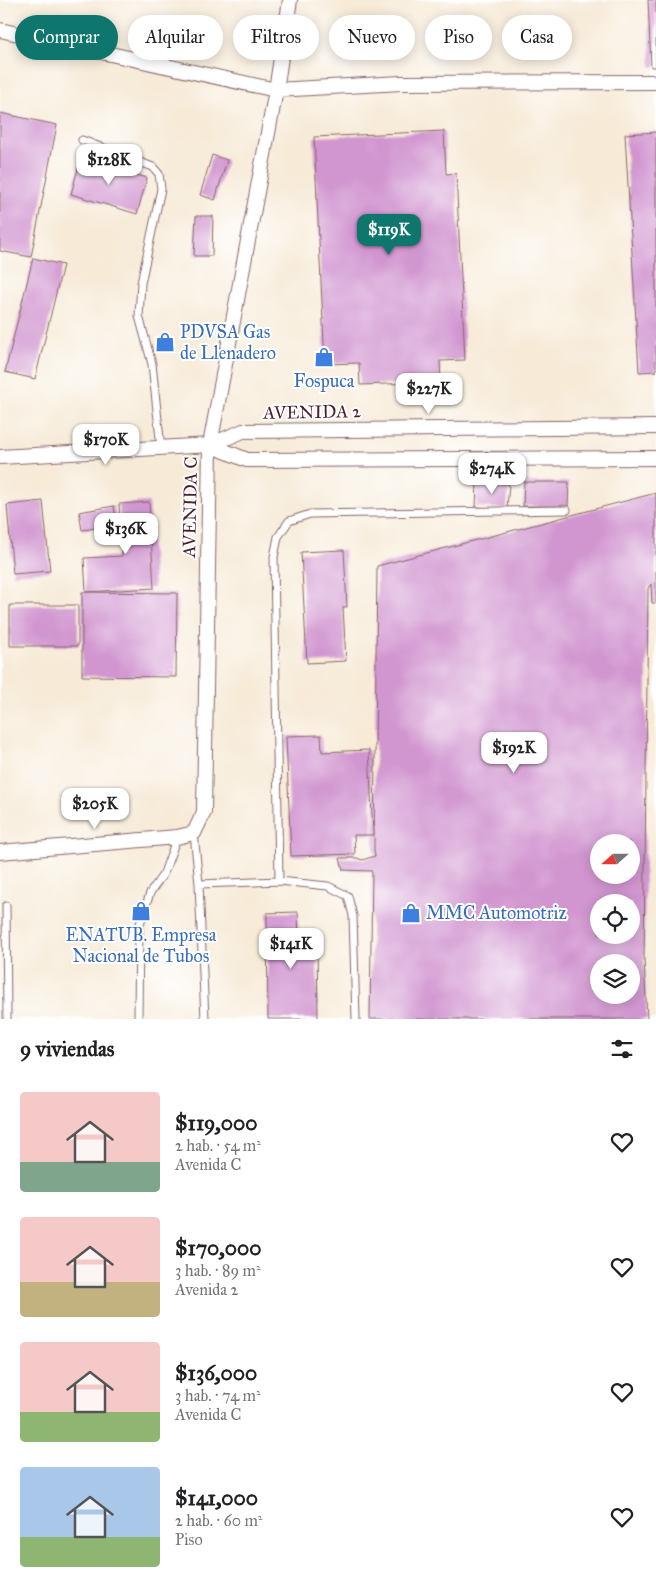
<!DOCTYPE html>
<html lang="es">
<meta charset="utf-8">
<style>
body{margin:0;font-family:"IM FELL Great Primer",serif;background:#f6f6f6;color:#202124;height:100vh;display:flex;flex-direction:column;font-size:19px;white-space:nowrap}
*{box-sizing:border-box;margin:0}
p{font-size:16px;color:#757577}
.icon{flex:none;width:28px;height:28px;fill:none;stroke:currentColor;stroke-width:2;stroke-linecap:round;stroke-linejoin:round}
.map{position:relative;height:1019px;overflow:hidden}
.side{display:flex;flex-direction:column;background:#fff;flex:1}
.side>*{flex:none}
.top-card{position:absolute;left:15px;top:15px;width:626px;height:45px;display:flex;gap:10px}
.needle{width:32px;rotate:249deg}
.tools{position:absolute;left:590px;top:834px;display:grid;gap:10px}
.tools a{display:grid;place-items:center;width:50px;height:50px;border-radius:50%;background:#fff;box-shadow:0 2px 12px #0003;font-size:25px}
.price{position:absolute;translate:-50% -42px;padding:0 11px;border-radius:10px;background:#fff;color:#222;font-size:16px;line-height:32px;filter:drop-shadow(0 1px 2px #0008)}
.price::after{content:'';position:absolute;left:50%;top:30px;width:15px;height:11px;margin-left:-8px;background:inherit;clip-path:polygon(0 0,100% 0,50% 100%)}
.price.selected{background:#0f766e;color:#fff}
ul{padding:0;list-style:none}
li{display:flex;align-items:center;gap:15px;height:125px;padding:0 20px}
li span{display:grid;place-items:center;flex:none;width:140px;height:100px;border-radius:5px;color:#555}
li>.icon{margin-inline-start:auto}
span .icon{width:60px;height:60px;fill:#fffc;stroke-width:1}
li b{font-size:21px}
h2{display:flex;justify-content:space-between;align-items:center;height:60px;padding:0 20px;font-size:21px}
.chip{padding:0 18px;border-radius:22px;background:#fff;box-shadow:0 2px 12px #0003;font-size:18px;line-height:45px}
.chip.selected{background:#0f766e;color:#fff}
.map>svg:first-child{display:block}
.building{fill:#d196d0;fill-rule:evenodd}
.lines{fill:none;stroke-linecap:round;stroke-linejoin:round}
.lane-casing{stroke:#876668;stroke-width:9}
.street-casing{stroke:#876668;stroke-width:16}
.lane{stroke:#fff;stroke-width:7}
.street{stroke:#fff;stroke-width:14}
.labels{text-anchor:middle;stroke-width:4;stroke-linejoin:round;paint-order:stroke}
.shop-label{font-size:18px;fill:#366cbe;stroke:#fff;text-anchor:start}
.street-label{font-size:18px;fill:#4a1f2b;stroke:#fff}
</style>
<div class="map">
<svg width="656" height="1019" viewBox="0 0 656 1019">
<rect width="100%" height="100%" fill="#fff"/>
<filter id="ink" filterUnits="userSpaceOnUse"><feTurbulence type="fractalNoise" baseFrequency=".02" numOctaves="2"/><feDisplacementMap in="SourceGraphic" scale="10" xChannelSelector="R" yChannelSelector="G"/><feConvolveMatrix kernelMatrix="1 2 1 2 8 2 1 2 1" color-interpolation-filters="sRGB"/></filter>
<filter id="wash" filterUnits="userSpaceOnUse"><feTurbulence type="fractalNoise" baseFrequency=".0096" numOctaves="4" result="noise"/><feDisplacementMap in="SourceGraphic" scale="20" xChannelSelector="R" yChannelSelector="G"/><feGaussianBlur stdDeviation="1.12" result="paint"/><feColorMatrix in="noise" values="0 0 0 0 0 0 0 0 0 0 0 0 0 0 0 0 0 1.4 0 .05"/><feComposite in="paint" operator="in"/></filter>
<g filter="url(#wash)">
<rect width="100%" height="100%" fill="#f7ebd8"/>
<g id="blocks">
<path class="building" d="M648,0H656V67H651Z
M0,113L57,125L31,257L0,251Z
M444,131L446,174L456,173L465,360L440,361L441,382L360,385L359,363L325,364L314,137Z
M656,132V371L639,372L625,134Z
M212,155L227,160L215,200L200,195Z
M81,158L147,178L137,214L71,194Z
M196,216H213L212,256H194Z
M33,258L63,265L35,379L5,372Z
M477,482L509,484L507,509L476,507Z
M524,482H569L568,506H523Z
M656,493V603H652L651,584L648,588L644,959L647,1019H370L372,871L343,870L340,858H357L362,860L375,856L374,850L377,566ZM599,842H631V875H599ZM599,902H631V935H599ZM599,962H631V995H599Z
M43,501L50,571L13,574L7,505Z
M149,502L154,588L86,592L84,558L122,556L119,504Z
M114,506L117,525L82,530L79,512Z
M344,550L347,607H343L346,661L307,663L301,552Z
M82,592L177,593L176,677L82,676Z
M10,605H78V646H10Z
M321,735L322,752L369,750L373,835H354L355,854L291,856L286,736Z
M298,912L299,942H317L318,1019H268L267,913Z"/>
</g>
</g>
<g filter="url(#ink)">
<use href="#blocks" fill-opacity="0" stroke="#876668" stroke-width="1"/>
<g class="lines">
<defs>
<path id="lane" d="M82,140L153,167L159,174L161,189L141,283L139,316L152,364L161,448
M194,833L199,884L205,1019
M279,881L274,557L278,537L289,521L310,514L567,510
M199,884L279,881L328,886L348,896L353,916L356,1019
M6,906L7,1019
M138,1019L139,927L150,893L164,873L177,837"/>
<path id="street" d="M0,30L276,90L401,83L656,82
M210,445L247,460L656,458
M0,457L210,445L243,431L656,427
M0,852L177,837L194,833L204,812L210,445L276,90L290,0"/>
</defs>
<use href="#lane" class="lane-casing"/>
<use href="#street" class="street-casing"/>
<use href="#lane" class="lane"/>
<use href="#street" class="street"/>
</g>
</g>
<defs>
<symbol id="shop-bare" viewBox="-9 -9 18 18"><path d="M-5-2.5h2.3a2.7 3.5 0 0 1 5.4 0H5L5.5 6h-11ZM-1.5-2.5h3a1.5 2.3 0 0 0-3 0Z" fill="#3f7fe0" stroke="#fff" stroke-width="2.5" paint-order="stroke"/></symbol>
</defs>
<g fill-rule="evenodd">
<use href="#shop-bare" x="151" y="328" width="28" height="28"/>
<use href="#shop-bare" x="310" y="343" width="28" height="28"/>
<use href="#shop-bare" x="127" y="897" width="28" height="28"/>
<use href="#shop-bare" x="397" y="899" width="28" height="28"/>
</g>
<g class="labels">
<g class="shop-label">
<text x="180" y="338">PDVSA Gas<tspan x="180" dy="21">de Llenadero</tspan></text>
<text x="324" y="387" text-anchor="middle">Fospuca</text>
<text x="426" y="919">MMC Automotriz</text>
<text x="141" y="941" text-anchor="middle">ENATUB. Empresa<tspan x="141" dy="21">Nacional de Tubos</tspan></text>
</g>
<g class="street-label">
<text transform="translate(312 412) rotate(-1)" y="6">AVENIDA 2</text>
<text transform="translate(190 507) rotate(-89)" y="6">AVENIDA C</text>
</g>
</g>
</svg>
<div class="tools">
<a><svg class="needle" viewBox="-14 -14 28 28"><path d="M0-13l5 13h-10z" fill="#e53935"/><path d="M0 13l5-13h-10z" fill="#757577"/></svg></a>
<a><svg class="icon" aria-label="locate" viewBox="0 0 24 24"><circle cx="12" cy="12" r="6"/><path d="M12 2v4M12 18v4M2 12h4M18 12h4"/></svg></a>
<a><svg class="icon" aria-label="layers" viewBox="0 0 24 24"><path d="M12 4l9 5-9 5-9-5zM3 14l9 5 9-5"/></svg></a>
</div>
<b class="price" style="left:109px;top:186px">$128K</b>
<b class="price selected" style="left:389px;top:256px">$119K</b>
<b class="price" style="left:429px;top:415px">$227K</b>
<b class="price" style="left:106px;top:466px">$170K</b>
<b class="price" style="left:492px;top:495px">$274K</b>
<b class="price" style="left:126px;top:555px">$136K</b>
<b class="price" style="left:514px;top:774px">$192K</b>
<b class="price" style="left:95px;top:830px">$205K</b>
<b class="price" style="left:291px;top:970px">$141K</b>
<div class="top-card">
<a class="chip selected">Comprar</a>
<a class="chip">Alquilar</a>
<a class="chip">Filtros</a>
<a class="chip">Nuevo</a>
<a class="chip">Piso</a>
<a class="chip">Casa</a>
</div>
</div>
<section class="side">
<h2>9 viviendas<svg class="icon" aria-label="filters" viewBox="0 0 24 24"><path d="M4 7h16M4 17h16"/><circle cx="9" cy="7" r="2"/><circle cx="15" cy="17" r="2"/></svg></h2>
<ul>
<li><span style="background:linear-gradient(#f6c9c9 70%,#7fa58c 0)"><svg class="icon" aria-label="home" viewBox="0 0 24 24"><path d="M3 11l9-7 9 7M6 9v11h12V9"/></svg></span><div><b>$119,000</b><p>2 hab. · 54 m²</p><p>Avenida C</p></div><svg class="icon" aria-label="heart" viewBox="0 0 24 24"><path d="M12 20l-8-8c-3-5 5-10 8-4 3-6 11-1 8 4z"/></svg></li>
<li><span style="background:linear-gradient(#f6c9c9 65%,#c2b280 0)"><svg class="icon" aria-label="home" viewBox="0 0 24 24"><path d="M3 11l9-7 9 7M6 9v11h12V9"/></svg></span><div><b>$170,000</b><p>3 hab. · 89 m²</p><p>Avenida 2</p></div><svg class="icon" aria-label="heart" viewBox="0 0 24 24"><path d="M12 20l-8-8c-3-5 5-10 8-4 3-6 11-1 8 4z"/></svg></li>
<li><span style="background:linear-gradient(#f6c9c9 70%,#8fb573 0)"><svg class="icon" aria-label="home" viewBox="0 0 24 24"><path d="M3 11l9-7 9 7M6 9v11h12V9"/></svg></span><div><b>$136,000</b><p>3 hab. · 74 m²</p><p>Avenida C</p></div><svg class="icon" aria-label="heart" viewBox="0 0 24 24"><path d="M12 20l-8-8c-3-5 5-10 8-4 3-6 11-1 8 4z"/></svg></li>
<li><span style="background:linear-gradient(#a9c7e8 70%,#8fb573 0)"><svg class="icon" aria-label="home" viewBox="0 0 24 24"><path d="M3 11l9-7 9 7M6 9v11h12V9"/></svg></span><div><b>$141,000</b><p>2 hab. · 60 m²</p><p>Piso</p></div><svg class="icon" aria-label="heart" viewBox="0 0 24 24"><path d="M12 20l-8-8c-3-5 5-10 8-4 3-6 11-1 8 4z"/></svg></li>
</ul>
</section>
